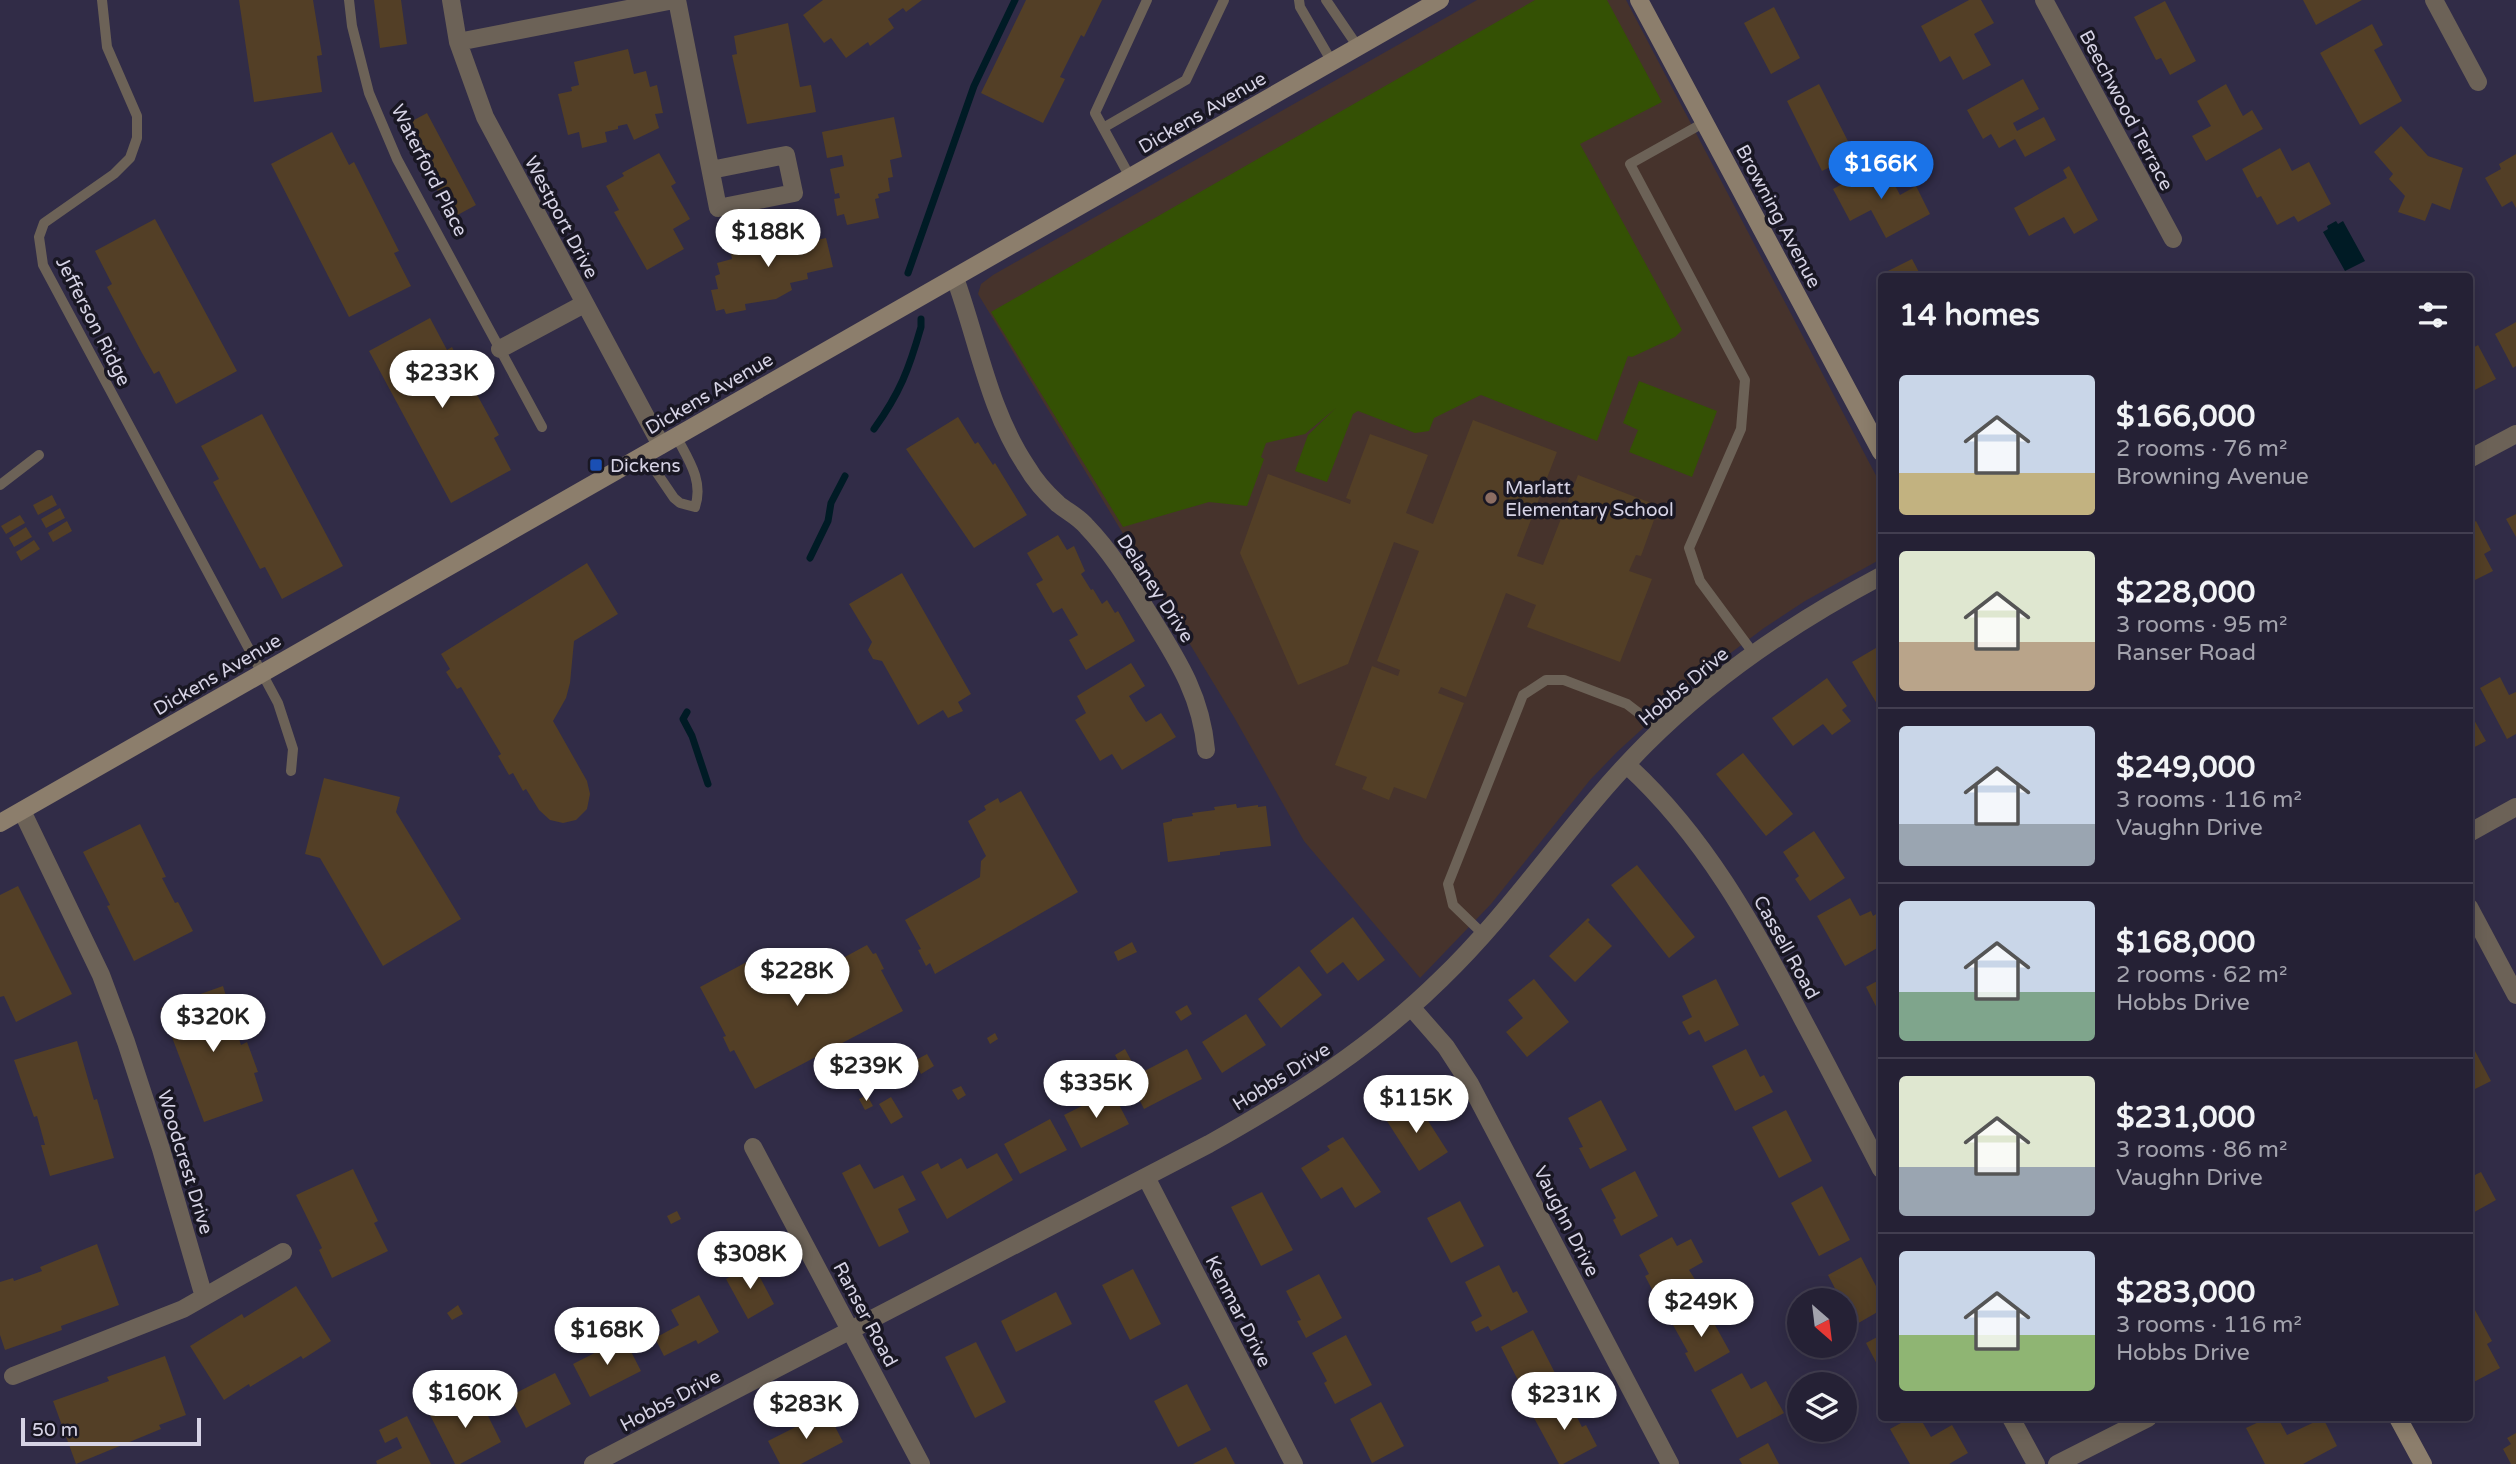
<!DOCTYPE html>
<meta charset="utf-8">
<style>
body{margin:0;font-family:"Varela Round",sans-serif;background:#2d293d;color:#f1f3f6;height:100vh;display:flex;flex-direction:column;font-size:26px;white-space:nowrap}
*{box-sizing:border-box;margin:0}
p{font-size:23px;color:#a3a3ad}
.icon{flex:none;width:38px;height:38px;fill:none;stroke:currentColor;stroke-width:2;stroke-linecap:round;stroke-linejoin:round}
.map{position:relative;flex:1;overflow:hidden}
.side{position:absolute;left:1878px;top:273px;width:595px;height:1148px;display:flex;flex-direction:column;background:#252135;border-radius:7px;box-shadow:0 4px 18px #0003,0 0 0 2px #423e50}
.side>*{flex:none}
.needle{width:46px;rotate:152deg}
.controls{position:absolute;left:1787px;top:1288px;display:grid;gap:14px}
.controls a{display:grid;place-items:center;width:70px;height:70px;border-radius:50%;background:#252135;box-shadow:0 4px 18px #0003,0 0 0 2px #423e50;font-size:35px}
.scale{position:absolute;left:21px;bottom:18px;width:180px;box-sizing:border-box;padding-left:7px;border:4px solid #d6d3e5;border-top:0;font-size:19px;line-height:24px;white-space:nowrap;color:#d6d3e5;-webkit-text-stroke:5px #191723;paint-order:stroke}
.price{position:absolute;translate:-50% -60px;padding:0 16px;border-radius:24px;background:#fff;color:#222;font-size:23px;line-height:46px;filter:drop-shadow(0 2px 4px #0008)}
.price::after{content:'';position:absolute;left:50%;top:42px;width:21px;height:16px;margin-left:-10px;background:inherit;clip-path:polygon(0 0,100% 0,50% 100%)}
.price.selected{background:#1a73e8;color:#fff}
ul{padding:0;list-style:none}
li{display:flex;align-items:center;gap:21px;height:175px;padding:0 21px}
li+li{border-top:2px solid #423e50}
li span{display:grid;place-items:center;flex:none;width:196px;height:140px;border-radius:7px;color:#555}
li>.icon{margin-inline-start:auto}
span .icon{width:84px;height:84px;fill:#fffc;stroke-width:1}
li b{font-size:30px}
h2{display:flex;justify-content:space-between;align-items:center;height:84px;padding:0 21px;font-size:30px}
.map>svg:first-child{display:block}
.education{fill:#46332c}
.green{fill:#345104}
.water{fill:#001b25}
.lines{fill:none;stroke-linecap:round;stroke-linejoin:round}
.stream{stroke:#001b25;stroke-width:7}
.building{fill:#533f26}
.lane{stroke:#6c6257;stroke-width:10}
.street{stroke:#6c6257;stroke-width:18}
.secondary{stroke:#8c7e6c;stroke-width:18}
.transit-dot{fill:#1a4fb4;stroke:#191723;stroke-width:2.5}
.education-dot{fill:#8d6e63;stroke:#191723;stroke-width:2.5}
.labels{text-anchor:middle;stroke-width:7;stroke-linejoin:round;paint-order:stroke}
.street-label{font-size:19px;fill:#d6d3e5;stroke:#191723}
.poi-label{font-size:19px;fill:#d6d3e5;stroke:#191723;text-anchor:start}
</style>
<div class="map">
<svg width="2516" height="1464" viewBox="0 0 2516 1464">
<rect width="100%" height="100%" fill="#312c47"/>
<path class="education" d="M1477,0H1626L1881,485V559L1805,601L1764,628L1700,676L1676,698L1617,752L1590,780L1491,904L1420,978L1304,841L1234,717L978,294L981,284L993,275Z"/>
<path class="green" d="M1535,0H1607L1662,102L1580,144L1682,330L1675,337L1632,357L1628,356L1597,441L1481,395L1434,418L1429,431L1415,433L1358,411L1353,414L1327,482L1295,471L1308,435L1336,408L1305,434L1266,443L1261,457L1264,459L1247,506L1209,502L1123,527L991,312Z
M1639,381L1717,411L1692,477L1629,452L1638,430L1623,423Z"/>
<path class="water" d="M2336,221L2338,224L2343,221L2365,261L2345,271L2323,232L2328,229L2327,226Z"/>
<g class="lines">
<path class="stream" d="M908,273L974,86L1015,0
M874,429C900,393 909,369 921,327V319
M810,558L828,521L831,503L845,476
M687,712L683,719L692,736L708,784"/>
</g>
<path class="building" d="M239,0H313L322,55L317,56L322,92L254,102Z
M374,0H401L407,44L380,48Z
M823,0H922L906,12L903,8L888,19L894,28L870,46L868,42L846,58L831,38L824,43L803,15Z
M1026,0H1102L1084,37L1081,35L1060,77L1065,79L1043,123L981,93Z
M1969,0H1981L1994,23L1974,34L1991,65L1963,80L1950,56L1940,62L1921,26Z
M2303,0H2362L2316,25Z
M2165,1L2196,61L2170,75L2161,58L2156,60L2134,17Z
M1774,7L1800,58L1771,74L1744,23Z
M788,23L800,87L811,85L816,112L747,124L732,55L737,54L734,36Z
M2372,24L2383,45L2374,50L2402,101L2360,125L2320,53Z
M628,49L634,74L646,71L650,87L657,85L663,113L655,114L659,128L634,140L627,124L618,126V129L605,132L607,142L582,148L579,132L568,135L558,94L572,91L571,87L579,85L574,62Z
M2023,79L2039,109L2013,123L2017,131L2044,117L2056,140L2025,157L2015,139L1999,148L1991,134L1983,139L1967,110Z
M1819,84L1855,155L1822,171L1787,101Z
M2226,84L2243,116L2252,110L2263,129L2206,161L2192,136L2211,126L2197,101Z
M427,113L476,205L452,218L403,126Z
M894,117L902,157L890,160L893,177L888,178L890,191L878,194L879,198L875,199L879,218L847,225L844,214L837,216L834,199L840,198L839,193L835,194L830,169L844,166L842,155L827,158L822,132Z
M2401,126L2428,156L2463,168L2450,210L2432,203L2425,221L2398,212L2405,196L2389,179L2393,174L2374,152Z
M332,132L349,165L354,162L365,184L399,251L394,253L411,286L349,317L271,164Z
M2280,148L2292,171L2309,162L2331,204L2298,222L2294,216L2277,225L2261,196L2257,198L2242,169Z
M659,153L676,183L671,186L690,219L673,229L684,249L647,270L614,212L619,210L606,186L624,176L622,173Z
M2516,154V208L2512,201L2502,207L2485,178L2501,169L2499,164Z
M1883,162L1900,195L1916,186L1930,214L1886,238L1871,210L1850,221L1833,189Z
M2069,166L2098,220L2074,234L2064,217L2029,236L2014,208L2067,178L2063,170Z
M155,219L237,371L176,404L159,371L154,374L142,353L107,287L112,284L95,251Z
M809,227L812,241L826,238L833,267L807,273L808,279L790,283L792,290L776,299L745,304L746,310L726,314L724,309L716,311L711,290L718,289L715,276L720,274L717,263L732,259L731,254L738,252L736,243Z
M1912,259L1921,276H1878Z
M430,318L447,350L452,347L463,369L499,435L494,438L511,470L451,503L369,351Z
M2516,322V366L2513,368L2495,334Z
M2478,345L2496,379L2469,393V350Z
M262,414L343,566L282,599L265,567L260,569L213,482L219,479L201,446Z
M958,417L975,444L978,442L993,465L995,463L1027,515L974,548L906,449Z
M1473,420L1557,452L1517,556L1543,565L1578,475L1659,506L1641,556L1636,555L1629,571L1652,579L1620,662L1527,627L1536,605L1506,593L1466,697L1441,687L1438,693L1464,703L1426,799L1394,787L1389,800L1362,789L1367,777L1335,765L1372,666L1398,676L1400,670L1377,661L1419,551L1394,542L1348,664L1298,685L1240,553L1268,474L1350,504L1351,500L1346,498L1370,434L1428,455L1406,513L1433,524Z
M52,495L57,505L38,515L33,505Z
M60,508L65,518L46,528L41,519Z
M2516,514V537L2506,519Z
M20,515L25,523L6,534L1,526Z
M67,521L72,531L53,542L48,533Z
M2476,521L2491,550L2484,554L2493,571L2469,583V525Z
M26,527L32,537L14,547L9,538Z
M1058,535L1067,550L1074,546L1085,571L1081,574L1091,590L1093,589L1102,604L1107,600L1115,613L1118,611L1135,641L1086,670L1069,640L1078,635L1062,608L1053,613L1036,584L1043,580L1027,553Z
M34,540L40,549L21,561L16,552Z
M587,563L618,614L574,641L570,683L566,698L553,721L587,781L590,794L587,809L576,820L563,823L550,820L539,810L526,789L523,791L513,773L509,775L498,756L501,754L461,687L457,689L446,672L450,669L441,654Z
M902,573L971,694L958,702L963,711L948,718L943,710L918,725L882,661L873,659L868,650L872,642L849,604Z
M1881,645V708L1880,709L1852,662Z
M1131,663L1145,686L1129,696L1138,711L1146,722L1161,713L1176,737L1122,770L1112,754L1100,761L1075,720L1086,713L1077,696Z
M2500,677L2509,695L2516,692V734L2507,739L2480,688Z
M1827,678L1847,706L1842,710L1851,721L1832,735L1823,724L1793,746L1772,718Z
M2469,711L2486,741L2469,750Z
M1743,753L1793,814L1766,836L1716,774Z
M324,778L400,797L396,812L461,919L383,966L320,858L305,854Z
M1021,791L1078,892L935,974L930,963L926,966L918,950L921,949L905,920L980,877L981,861L986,856L968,821L986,810L984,806L998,798L1000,803Z
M1236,804L1237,808L1258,805V807L1266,806L1271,846L1220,852V855L1168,862L1163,823L1172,821V819L1193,816L1192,813L1215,810L1214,807Z
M140,824L166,877L162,878L175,903L178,902L193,931L134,961L107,906L110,905L83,852Z
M1814,831L1845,878L1810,901L1795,879L1799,876L1783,852Z
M1637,865L1695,937L1669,958L1611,885Z
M18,886L72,994L16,1022L4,996L0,997V895Z
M1850,898L1860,916L1871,911L1873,916L1881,911V946L1845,966L1817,916Z
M1353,917L1385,960L1358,981L1343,962L1327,974L1310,951Z
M1588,918L1590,920L1588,922L1612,946L1575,982L1549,956Z
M1132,942L1137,952L1118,961L1114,952Z
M867,945L873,954L876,953L884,969L881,970L903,1011L755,1089L734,1050L730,1052L723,1037L726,1036L700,987L773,948L780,960L789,958V949H804L815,956L811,965L817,972Z
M1299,966L1322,995L1281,1028L1258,999Z
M1534,979L1569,1022L1527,1057L1506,1032L1523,1018L1508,1000Z
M1716,979L1739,1025L1705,1042L1699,1030L1689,1035L1682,1022L1692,1017L1682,996Z
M1881,979V1016L1866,987Z
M223,986L241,1045L247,1042L258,1072L254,1073L263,1101L204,1122L161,1008Z
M1187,1005L1192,1014L1181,1021L1175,1012Z
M1246,1014L1266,1045L1222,1073L1202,1042Z
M995,1033L998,1039L990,1044L987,1038Z
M77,1041L94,1100L97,1099L114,1158L50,1176L41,1145H45L37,1116L34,1117L14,1060Z
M1125,1049L1132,1062L1122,1068L1115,1055Z
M1187,1049L1202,1079L1144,1109L1129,1079Z
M1746,1049L1760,1077L1764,1075L1773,1092L1735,1111L1712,1066Z
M2475,1051L2491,1081L2469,1092V1054Z
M927,1054L934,1066L921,1074L914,1061Z
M961,1086L966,1095L958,1100L952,1090Z
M1112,1091L1129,1124L1081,1148L1064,1115Z
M867,1095L873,1106L865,1110L859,1099Z
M891,1097L903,1117L891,1124L879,1104Z
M1414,1099L1448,1152L1419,1171L1385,1118Z
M1601,1100L1627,1150L1590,1169L1579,1148L1583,1147L1568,1118Z
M1786,1110L1812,1161L1779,1178L1752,1127Z
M1050,1119L1067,1150L1020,1174L1004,1144Z
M1343,1137L1381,1192L1355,1208L1342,1187L1321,1199L1301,1168L1330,1150L1327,1146Z
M997,1153L1013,1180L947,1219L921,1172L938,1163L941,1169L961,1158L967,1169Z
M860,1164L874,1189L903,1175L916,1200L898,1209L909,1232L879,1247L842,1173Z
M353,1169L378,1221L374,1223L388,1251L332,1278L319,1250L322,1248L296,1195Z
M1635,1171L1658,1216L1621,1236L1613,1220L1616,1218L1601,1189Z
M2481,1172L2496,1200L2469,1215V1178Z
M1822,1186L1850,1240L1819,1256L1791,1203Z
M1262,1192L1293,1250L1261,1266L1231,1207Z
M1460,1201L1484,1246L1451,1263L1427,1218Z
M677,1211L681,1219L671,1224L667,1216Z
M1672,1237L1677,1246L1691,1239L1703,1262L1689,1270L1696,1281L1658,1301L1645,1276L1649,1274L1639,1255Z
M97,1244L119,1305L61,1326L62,1330L5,1350L0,1335V1282L13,1278L14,1281L42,1271L40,1267Z
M1861,1257L1876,1286L1880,1284L1881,1286V1310L1855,1325L1844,1306V1300H1841L1828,1275Z
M753,1264L774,1304L748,1319L726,1279Z
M1499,1265L1513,1293L1517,1291L1528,1312L1491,1331L1488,1326L1476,1332L1471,1322L1482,1316L1465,1282Z
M1133,1269L1161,1324L1130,1340L1102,1285Z
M1319,1274L1342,1318L1306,1338L1297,1321L1301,1320L1286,1291Z
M296,1286L331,1341L303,1359L301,1356L250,1387L249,1384L224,1400L190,1346L242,1314L244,1318Z
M1056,1292L1072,1324L1016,1352L1001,1321Z
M699,1295L719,1332L698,1344L696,1340L664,1356L655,1338L679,1325L671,1310Z
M2469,1299L2492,1341L2487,1344L2500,1368L2472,1383L2469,1378Z
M458,1305L463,1314L452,1320L447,1313Z
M1705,1307L1730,1352L1695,1372L1685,1353L1688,1352L1673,1325Z
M1533,1330L1555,1373L1523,1390L1501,1347Z
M1346,1335L1372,1385L1335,1404L1324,1383L1327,1381L1312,1353Z
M1881,1335V1372L1866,1343Z
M624,1338L641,1371L590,1397L573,1364Z
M976,1342L1006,1402L975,1418L945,1357Z
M165,1356L186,1415L159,1425L161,1429L76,1464L53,1401L109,1381L107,1377Z
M555,1373L571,1404L526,1428L510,1396Z
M1742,1373L1751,1389L1766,1381L1784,1413L1737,1438L1711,1390Z
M1187,1384L1211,1430L1178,1447L1154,1401Z
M470,1394L480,1413L485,1410L501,1442L460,1464H455L430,1415Z
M1567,1398L1582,1427L1586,1425L1597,1446L1563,1464H1559L1533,1416Z
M1381,1402L1404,1446L1372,1463L1350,1419Z
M827,1411L843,1442L801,1464H780L768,1441Z
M407,1416L431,1464H377L376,1461L402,1448L397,1437L385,1443L379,1430Z
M1910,1418H1920L1931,1437L1952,1425L1968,1453L1949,1464H1910L1890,1429Z
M2267,1418H2278L2287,1435L2323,1418L2337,1446L2303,1464H2265L2246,1428Z
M2516,1433V1464H2511L2503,1449L2511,1444L2507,1438Z
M1768,1443L1779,1464H1742L1739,1459Z
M1226,1447L1235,1464H1193Z"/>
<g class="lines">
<path class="lane" d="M102,0L107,47L137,116V138L130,158L114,174L44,223L39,237L43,265L278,703L293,749L291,771
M349,0L352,26L369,93L397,159L542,427
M1299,0L1300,7L1332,62
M1326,0L1358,47
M1705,122L1630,164L1745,380L1741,429L1689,548L1700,581L1754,654
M1103,128L1186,80L1224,0
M1130,177L1095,113L1147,0
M644,454L674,498L680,503L695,507C704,481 688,459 676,436
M0,485L39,455
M1483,934L1453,905L1448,884L1523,695L1546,680H1564L1627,704L1661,730"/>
<path class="street" d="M451,0L458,42L485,117L661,445
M677,0L718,208L794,193L786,155L711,170
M2044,0L2173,239
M2434,0L2478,82
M458,42L674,0
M955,278C978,341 989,411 1027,467C1035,481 1046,493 1058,504C1068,512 1079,517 1087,527C1111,552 1128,580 1146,609C1175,656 1201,693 1206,750
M500,349L584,304
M2469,459L2516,434
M1627,765C1704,835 1754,926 1802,1018C1829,1068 1855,1119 1881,1169
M22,811L101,975L126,1042L161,1149L204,1297
M2469,833L2516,807
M2469,907L2516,995
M1411,1007L1446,1047L1470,1084L1670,1464
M753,1147L921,1464
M1146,1177L1294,1464
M13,1376L183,1309L283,1252
M2011,1418L2036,1464
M593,1464L1209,1144C1293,1097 1372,1047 1441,979C1516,907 1572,818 1646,744C1714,676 1796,621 1881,576
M2057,1464L2148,1418"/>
<path class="secondary" d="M1639,0L1881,452
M0,823L1440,0
M2398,1418L2423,1464"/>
</g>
<rect class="transit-dot" x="589" y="458" width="14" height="14" rx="3.5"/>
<circle class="education-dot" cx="1491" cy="498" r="7"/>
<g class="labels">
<g class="street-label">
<text transform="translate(2127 110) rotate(62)" y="7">Beechwood Terrace</text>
<text transform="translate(1202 112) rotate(-30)" y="7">Dickens Avenue</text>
<text transform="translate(430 170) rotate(63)" y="7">Waterford Place</text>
<text transform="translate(1779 216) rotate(62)" y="7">Browning Avenue</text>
<text transform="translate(562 217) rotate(62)" y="7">Westport Drive</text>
<text transform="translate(94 321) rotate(63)" y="7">Jefferson Ridge</text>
<text transform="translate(709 393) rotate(-30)" y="7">Dickens Avenue</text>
<text transform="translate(1156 588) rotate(57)" y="7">Delaney Drive</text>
<text transform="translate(217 674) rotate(-30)" y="7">Dickens Avenue</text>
<text transform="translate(1683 686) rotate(-40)" y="7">Hobbs Drive</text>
<text transform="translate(1787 947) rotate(61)" y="7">Cassell Road</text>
<text transform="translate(1281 1076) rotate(-32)" y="7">Hobbs Drive</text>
<text transform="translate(186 1162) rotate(73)" y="7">Woodcrest Drive</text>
<text transform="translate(1567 1221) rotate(63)" y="7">Vaughn Drive</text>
<text transform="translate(1239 1311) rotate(63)" y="7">Kenmar Drive</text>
<text transform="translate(866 1314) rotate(62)" y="7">Ranser Road</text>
<text transform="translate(670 1400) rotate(-28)" y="7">Hobbs Drive</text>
</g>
<g class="poi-label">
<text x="610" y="472">Dickens</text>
<text x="1505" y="494">Marlatt<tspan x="1505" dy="22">Elementary School</tspan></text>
</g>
</g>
</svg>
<div class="controls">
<a><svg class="needle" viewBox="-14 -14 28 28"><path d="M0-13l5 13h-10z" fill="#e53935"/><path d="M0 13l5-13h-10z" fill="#a3a3ad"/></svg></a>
<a><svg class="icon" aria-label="layers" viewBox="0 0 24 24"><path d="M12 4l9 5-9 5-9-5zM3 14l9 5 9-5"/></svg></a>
</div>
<div class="scale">50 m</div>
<b class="price selected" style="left:1881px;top:201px">$166K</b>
<b class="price" style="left:768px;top:269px">$188K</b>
<b class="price" style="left:442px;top:410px">$233K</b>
<b class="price" style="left:797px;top:1008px">$228K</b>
<b class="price" style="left:213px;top:1054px">$320K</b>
<b class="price" style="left:866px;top:1103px">$239K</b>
<b class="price" style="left:1096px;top:1120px">$335K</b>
<b class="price" style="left:1416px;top:1135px">$115K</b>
<b class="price" style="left:750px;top:1291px">$308K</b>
<b class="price" style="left:1701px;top:1339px">$249K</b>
<b class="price" style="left:607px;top:1367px">$168K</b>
<b class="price" style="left:465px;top:1430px">$160K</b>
<b class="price" style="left:1564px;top:1432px">$231K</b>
<b class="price" style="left:806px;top:1441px">$283K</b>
<section class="side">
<h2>14 homes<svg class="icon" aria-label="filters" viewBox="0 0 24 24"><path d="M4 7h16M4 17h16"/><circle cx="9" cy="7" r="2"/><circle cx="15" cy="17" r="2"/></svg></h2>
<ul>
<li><span style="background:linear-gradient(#c9d6e8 70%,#c2b280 0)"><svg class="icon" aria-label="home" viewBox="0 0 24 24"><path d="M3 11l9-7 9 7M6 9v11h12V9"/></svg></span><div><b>$166,000</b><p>2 rooms · 76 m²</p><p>Browning Avenue</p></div></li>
<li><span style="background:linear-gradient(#dfe7d0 65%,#b9a48a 0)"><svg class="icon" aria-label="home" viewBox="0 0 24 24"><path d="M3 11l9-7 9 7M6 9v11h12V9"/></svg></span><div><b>$228,000</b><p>3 rooms · 95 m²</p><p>Ranser Road</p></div></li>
<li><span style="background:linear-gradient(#c9d6e8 70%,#9aa5b1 0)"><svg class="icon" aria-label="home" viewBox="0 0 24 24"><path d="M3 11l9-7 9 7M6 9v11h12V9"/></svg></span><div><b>$249,000</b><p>3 rooms · 116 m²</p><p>Vaughn Drive</p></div></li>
<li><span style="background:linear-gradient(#c9d6e8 65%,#7fa58c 0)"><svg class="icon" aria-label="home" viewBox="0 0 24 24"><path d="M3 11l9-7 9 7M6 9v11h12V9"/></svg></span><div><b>$168,000</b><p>2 rooms · 62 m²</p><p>Hobbs Drive</p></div></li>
<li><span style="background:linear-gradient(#dfe7d0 65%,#9aa5b1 0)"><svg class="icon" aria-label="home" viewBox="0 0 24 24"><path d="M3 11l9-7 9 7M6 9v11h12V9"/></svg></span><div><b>$231,000</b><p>3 rooms · 86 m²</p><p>Vaughn Drive</p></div></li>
<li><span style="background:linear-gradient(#c9d6e8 60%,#8fb573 0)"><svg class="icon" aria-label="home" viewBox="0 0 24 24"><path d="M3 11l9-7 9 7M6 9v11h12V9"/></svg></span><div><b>$283,000</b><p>3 rooms · 116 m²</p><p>Hobbs Drive</p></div></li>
</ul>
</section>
</div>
